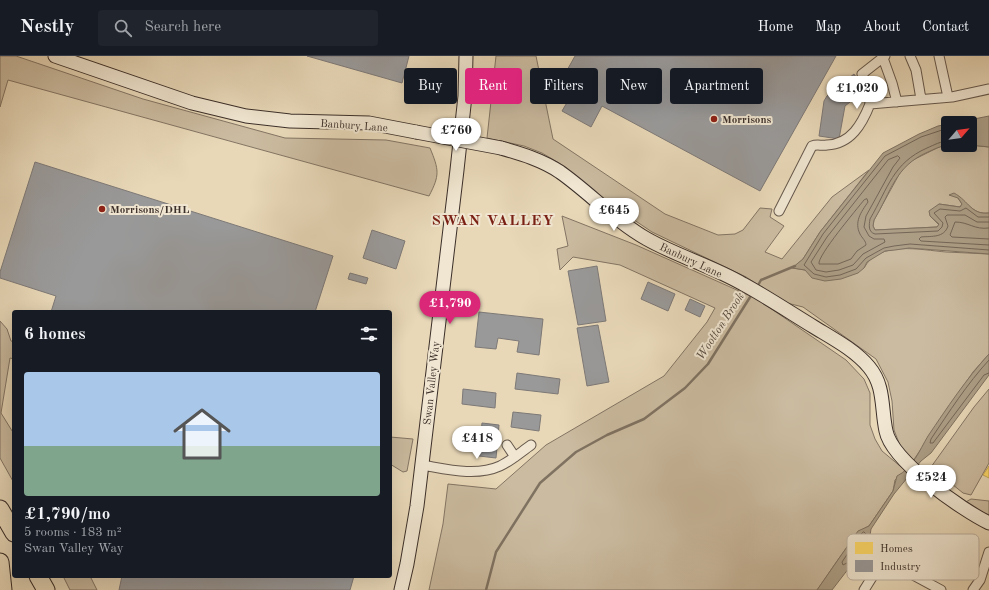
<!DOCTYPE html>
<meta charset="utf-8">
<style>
body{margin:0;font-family:"Old Standard TT",serif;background:#20242c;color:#f1f3f6;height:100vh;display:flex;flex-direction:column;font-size:15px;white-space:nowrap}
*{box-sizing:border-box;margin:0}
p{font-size:13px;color:#9ea1a6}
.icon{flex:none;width:22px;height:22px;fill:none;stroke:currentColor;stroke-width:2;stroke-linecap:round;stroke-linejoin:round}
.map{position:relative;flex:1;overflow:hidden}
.panel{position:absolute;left:12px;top:254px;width:380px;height:268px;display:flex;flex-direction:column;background:#171b24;border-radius:4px;box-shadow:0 4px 16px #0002}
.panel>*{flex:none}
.hud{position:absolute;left:404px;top:12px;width:380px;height:36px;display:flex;gap:8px}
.needle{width:26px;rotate:62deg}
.controls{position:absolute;left:941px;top:60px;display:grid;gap:8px}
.controls a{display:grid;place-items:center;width:36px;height:36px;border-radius:4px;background:#171b24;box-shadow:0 4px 16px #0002;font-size:20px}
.price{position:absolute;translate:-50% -34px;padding:0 9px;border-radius:14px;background:#fff;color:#222;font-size:13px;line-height:26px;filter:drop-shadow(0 1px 2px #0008)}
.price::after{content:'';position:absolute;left:50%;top:24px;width:12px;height:9px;margin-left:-6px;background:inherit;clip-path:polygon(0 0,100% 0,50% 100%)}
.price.selected{background:#db2777;color:#fff}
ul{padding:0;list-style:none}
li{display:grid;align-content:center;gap:8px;height:212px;padding:0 12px}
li+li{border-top:1px solid #363941}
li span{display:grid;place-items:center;height:124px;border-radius:4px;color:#555}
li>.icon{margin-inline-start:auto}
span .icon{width:72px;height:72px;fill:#fffc;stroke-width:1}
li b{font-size:17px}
h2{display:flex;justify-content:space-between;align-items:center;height:48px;padding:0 12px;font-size:17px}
.pill{padding:0 14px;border-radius:4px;background:#171b24;box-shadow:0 4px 16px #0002;font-size:14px;line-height:36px}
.pill.selected{background:#db2777;color:#fff}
header{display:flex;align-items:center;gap:24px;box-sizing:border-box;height:56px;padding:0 20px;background:#171b24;border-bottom:1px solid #363941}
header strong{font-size:19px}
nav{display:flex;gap:22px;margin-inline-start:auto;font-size:14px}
.search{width:280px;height:36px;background:#20242c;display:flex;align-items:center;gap:10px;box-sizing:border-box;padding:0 14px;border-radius:4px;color:#9ea1a6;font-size:15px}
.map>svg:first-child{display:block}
.green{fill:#cbbba0;stroke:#837564}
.water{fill:#ad9f87;stroke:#7f7261}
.homes{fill:#ffd966;stroke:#c4a654}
.industry{fill:#999;stroke:#7d7977}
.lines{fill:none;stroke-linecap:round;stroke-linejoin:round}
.shore{stroke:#746758;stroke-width:1}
.stream{stroke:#7f7261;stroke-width:2.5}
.street-casing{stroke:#66594d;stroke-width:11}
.secondary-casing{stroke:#3b2f29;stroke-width:15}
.highway-casing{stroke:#3b2f29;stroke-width:19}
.street{stroke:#f0e6d1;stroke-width:9}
.secondary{stroke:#f0e6d1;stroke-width:13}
.highway{stroke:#e8d8b8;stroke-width:17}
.secondary-bridge-casing{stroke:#3b2f29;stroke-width:15;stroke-linecap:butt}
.secondary-bridge{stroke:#f0e6d1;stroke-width:13}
.poi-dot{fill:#8f2418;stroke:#f0e6d1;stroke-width:1.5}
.labels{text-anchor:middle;stroke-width:4;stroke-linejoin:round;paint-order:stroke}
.poi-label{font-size:11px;font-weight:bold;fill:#3b2f29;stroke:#f0e6d1;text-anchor:start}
.street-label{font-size:11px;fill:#3b2f29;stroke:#f0e6d1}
.water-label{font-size:12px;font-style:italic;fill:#584b40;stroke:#f0e6d1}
.district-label{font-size:15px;font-weight:bold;letter-spacing:1px;fill:#7a1f14;stroke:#f0e6d1}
.key{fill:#f0e6d1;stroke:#baaf9f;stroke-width:1}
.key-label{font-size:11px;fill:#3b2f29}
</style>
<header>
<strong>Nestly</strong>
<div class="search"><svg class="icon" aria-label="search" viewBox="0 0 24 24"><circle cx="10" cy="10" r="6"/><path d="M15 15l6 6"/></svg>Search here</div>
<nav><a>Home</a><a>Map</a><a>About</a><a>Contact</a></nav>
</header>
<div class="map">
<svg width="989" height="534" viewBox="0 0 989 534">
<rect width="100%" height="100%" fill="#e8d8b8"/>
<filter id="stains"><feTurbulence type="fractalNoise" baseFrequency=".005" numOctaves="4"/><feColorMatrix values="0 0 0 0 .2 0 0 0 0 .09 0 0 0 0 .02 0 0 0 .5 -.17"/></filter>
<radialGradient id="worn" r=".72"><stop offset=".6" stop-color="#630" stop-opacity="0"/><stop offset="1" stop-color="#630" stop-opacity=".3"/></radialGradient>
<path class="green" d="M0,0H16L143,43L285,82L386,84L430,92C439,114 440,119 429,140L8,24L0,51Z
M496,0H536L553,83L665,158L718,179L735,178L743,174L760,152L772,153L770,161L784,170L765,196L782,203L832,141L869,114L820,176L803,203L793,212L805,214L864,212C879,184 921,194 946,196C960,197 975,197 989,198V298L973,316L913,405L901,392L894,374L892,345L888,326L876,303L803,251L787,247L746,221L652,176L603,143L564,110L542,97L524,90L487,82Z
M943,89H970L989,91V157C974,159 971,149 958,142L962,148L960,151L939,148L930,160L939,169L937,171L875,174L873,170L874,164L901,115L909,106Z
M562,160L636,189L757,243L846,304L864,323L870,337V369L875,383L882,395L906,415L895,424L893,435L869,470C854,476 829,518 817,534H429L443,468L448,428L496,433L546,389L664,320L707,266L715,252L620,209L573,201L560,214L557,193L568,190Z
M0,265L7,273L11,285L14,286V303L10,302L1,357L14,378V427L0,402Z
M989,333V407L971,439L963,437L931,411L974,351Z
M390,381L413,383L407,415L403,416L390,408Z
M971,443L989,445V461L964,447Z
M63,520H90L97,534H70Z"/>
<path class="water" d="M989,60V91L970,89V67H954Z
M948,68V89C941,90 934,93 928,96C895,110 891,136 874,164L873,170L875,174L937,171L939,168L930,160L929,155L939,148L960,151L962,148L958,142L949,139L954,137C969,145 971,159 989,157V198L909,192L895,194L885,195L867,206L864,212L858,217L841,223L825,225L812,222L805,214L792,212L803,203L820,176L883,97L919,78L938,70Z
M989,298V319L931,397L921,405L894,438L871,473L869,486L832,534H817L858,475L869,470L893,435L897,420C913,412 919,395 928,380C947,352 966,323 989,298Z"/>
<path class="homes" d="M989,410V422L983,419Z"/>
<path class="industry" d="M307,0H409L402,27Z
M575,0H836L760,135L602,50L591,71L562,55L575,33L561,25Z
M854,18L865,34L845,50L839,83L819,80L824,45L827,40Z
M35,106L333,200L315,256H51L56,240L0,222V216Z
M372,174L405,185L396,213L363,202Z
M597,210L606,265L578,269L568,215Z
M350,217L368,222L366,228L348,223Z
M648,226L675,238L668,255L641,243Z
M690,243L705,250L700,261L685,254Z
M479,256L543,263L539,299L517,296L519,285L498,282L496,293L475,291Z
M598,269L609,326L587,330L577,272Z
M517,317L560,323L558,338L515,333Z
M463,333L496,337L495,352L462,348Z
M513,356L541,359L539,375L511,371Z
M482,367L499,369L496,402L479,400Z
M122,520H354L350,534H119Z"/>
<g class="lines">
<path class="shore" d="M948,72L921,81L885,100L823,178L804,209L814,218L826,221L840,219L856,213L866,202L884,192L894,190L910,188L989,194
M948,85C941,85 934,89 927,92C893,107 888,132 870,163C869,169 868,176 875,178L938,175L942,171L943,167L934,157L940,153L960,155L966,152L978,161H989
M898,100L900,102L893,111L866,160L864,171L869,180L874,183H884L885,186L863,198L853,209L839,214L826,216L816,214L811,206L827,181L888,104Z
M867,143L868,146C861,156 854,166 860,178C862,182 866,185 866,189L857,195L851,203L838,208H819C817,200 857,153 864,144Z
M989,166H977L965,159H947L945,161L948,170C944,182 932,180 921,181L919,183L921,185L989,189
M989,172C974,174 969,166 955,166L950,179L952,181L989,183
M989,304C967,328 949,356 931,383L930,387H933L984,319L989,317
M864,476L866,478C865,488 852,506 843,509L842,506L860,479Z"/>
<path class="stream" d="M757,231L761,224L795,210
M486,534L496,496L540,427L576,396L607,379L644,363L685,332L708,308L752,238"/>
<defs>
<path id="street" d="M910,0L916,14L921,43
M939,0L948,41
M883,2L892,27L897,46
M870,48L869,36L862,18L885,0
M779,155L812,90C817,88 821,90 827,89C851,88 862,68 870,48L952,41L989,33
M507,389L515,401
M422,409C446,413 476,421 500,410C511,405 521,396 531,389
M864,534C871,524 877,509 889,506L941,534
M973,534L980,524L989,496"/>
<path id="secondary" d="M55,0L192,47L246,60L290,65L369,67L416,76
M501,92C522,98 542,104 560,116C590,137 615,165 647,183C677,200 712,210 743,228C767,241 791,257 814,271C832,282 855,294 869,311C885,330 881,352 886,375C892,405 962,454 989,467
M401,534L407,508L417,450L457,114L465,40L466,0"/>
<path id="highway" d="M0,453L14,477
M0,506L3,534
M38,520L46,534"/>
</defs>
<use href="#street" class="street-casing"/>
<use href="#secondary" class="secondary-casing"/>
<use href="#highway" class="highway-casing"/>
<use href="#street" class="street"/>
<use href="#secondary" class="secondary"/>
<use href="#highway" class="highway"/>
<defs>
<path id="secondary-bridge" d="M416,76L501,92"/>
</defs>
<use href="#secondary-bridge" class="secondary-bridge-casing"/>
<use href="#secondary-bridge" class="secondary-bridge"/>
</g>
<g class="poi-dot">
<circle cx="714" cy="63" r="4"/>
<circle cx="102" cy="153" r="4"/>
</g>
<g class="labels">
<g class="poi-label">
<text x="722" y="67">Morrisons</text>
<text x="110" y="157">Morrisons/DHL</text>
</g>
<g class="street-label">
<text transform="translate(354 69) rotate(4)" y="4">Banbury Lane</text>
<text transform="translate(691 204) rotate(25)" y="4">Banbury Lane</text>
<text transform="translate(431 327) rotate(-84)" y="4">Swan Valley Way</text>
</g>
<g class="water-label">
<text transform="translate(720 270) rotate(-57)" y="4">Wootton Brook</text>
</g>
<g class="district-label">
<text x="493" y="169">SWAN VALLEY</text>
</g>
</g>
<rect x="847" y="478" width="132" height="46" rx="6" class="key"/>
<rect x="855" y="486" width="18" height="12" fill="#ffd966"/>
<rect x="855" y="504" width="18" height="12" fill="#999"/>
<g class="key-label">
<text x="880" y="496">Homes</text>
<text x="880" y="514">Industry</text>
</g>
<rect width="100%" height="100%" filter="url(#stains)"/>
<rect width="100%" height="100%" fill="url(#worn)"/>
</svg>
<div class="controls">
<a><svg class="needle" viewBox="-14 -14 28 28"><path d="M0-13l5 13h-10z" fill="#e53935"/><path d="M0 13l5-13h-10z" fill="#9ea1a6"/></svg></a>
</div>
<b class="price" style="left:857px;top:54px">£1,020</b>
<b class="price" style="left:456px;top:96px">£760</b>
<b class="price" style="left:614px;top:176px">£645</b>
<b class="price selected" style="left:450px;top:269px">£1,790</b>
<b class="price" style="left:477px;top:404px">£418</b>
<b class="price" style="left:931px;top:443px">£524</b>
<div class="hud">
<a class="pill">Buy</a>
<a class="pill selected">Rent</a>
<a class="pill">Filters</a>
<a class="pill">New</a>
<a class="pill">Apartment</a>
</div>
<section class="panel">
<h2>6 homes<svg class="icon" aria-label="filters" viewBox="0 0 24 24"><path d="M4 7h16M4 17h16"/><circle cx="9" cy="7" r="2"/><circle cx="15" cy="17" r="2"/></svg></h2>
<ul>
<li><span style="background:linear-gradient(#a9c7e8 60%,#7fa58c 0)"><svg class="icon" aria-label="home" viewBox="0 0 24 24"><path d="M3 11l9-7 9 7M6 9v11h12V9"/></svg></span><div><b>£1,790/mo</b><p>5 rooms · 183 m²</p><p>Swan Valley Way</p></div></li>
</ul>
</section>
</div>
